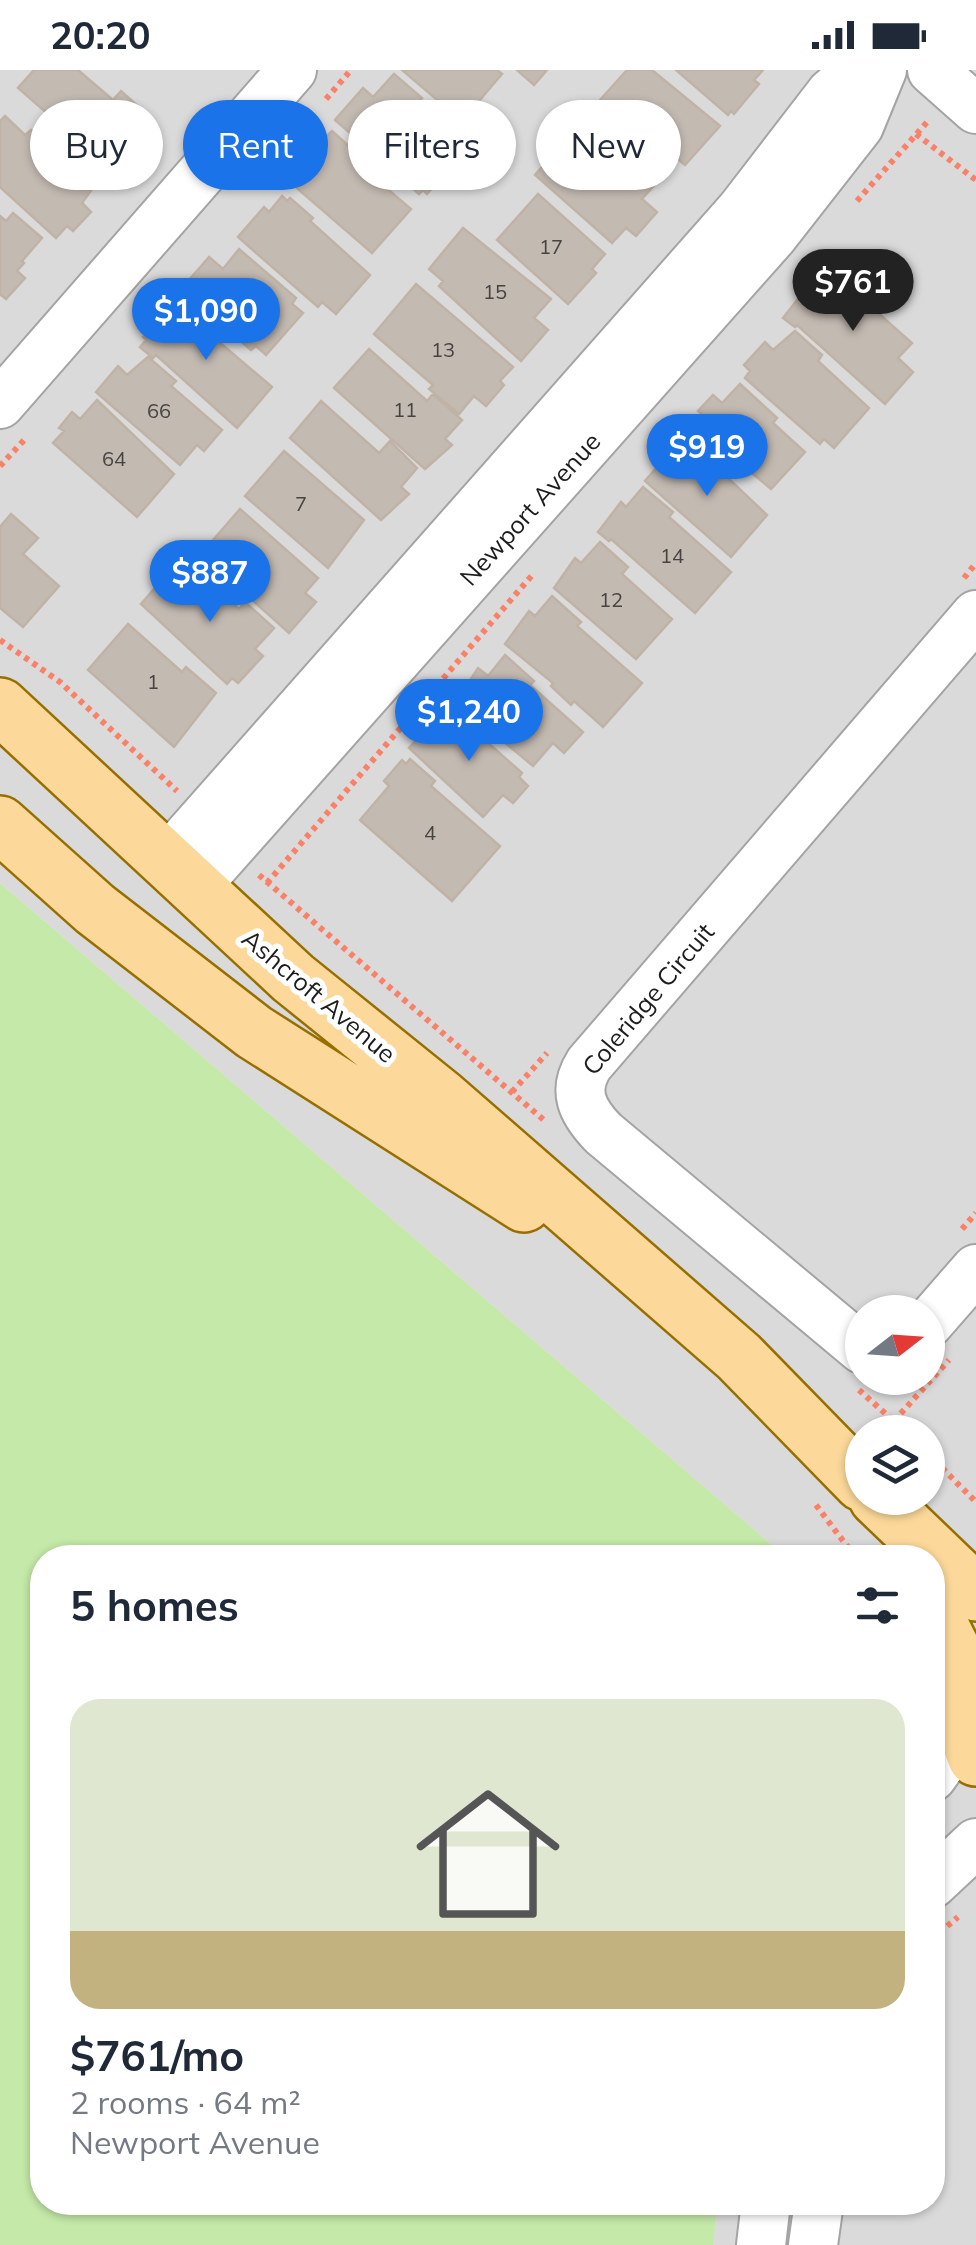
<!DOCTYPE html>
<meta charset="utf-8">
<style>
body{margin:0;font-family:Mulish,sans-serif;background:#f2f2f3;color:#1f2937;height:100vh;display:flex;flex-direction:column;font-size:38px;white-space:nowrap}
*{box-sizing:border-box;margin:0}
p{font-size:32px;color:#747a83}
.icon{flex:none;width:55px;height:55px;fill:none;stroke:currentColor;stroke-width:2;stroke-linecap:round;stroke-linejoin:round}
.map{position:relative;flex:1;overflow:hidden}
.side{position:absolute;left:30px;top:1475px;width:915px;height:670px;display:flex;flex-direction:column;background:#fff;border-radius:40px;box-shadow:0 2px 8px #0004}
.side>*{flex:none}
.hud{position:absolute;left:30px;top:30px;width:918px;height:90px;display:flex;gap:20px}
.needle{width:65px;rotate:73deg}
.buttons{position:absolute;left:845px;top:1225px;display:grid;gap:20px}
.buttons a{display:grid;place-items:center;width:100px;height:100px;border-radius:50%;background:#fff;box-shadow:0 2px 8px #0004;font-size:50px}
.price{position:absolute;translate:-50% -85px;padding:0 22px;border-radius:35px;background:#1a73e8;color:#fff;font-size:32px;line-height:65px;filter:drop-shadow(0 2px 5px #0008)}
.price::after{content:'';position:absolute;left:50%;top:60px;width:30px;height:22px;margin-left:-15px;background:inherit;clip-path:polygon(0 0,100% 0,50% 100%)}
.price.selected{background:#222;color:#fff}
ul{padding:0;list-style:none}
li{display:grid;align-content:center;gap:20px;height:530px;padding:0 40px}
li+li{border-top:2px solid #e0e1e3}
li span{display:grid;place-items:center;height:310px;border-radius:30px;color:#555}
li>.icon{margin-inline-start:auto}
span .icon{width:180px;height:180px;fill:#fffc;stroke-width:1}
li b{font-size:42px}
h2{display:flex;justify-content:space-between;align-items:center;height:120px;padding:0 40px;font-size:42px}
.pill{padding:0 35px;border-radius:45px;background:#fff;box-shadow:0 2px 8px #0004;font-size:35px;line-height:90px}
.pill.selected{background:#1a73e8;color:#fff}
.status{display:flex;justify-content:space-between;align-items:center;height:70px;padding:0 50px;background:#fff;direction:ltr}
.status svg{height:28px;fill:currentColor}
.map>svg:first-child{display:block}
.residential{fill:#dbdada;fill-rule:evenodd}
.grass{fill:#c4e9a8}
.building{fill:#c3bab2;stroke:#c0b3a5;stroke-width:2.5}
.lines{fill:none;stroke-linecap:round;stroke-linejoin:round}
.minor-casing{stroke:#a4a4a4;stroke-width:52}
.major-casing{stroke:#966f00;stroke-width:60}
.path{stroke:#fa8168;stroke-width:6;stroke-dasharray:5 5;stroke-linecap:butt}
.minor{stroke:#fff;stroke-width:48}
.major{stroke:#fcd99a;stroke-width:55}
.labels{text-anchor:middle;stroke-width:10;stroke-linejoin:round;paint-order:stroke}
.number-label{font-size:20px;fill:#464442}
.street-label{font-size:25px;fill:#1d1d1d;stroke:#fff}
</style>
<div class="status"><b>20:20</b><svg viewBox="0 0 49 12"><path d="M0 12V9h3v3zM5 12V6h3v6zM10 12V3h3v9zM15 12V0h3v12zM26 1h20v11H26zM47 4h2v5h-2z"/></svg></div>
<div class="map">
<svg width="976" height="2175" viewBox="0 0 976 2175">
<rect width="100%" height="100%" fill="#eeebe3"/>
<path class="residential" d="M0,0H976V2175H713L718,2133L932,2132V1488L786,1487L0,813ZM862,1242H928V1308H862ZM862,1362H928V1428H862Z"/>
<path class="grass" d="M0,813L786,1487L42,1488V2132L718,2133L713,2175H0Z"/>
<path class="building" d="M34,0H78L113,30L121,21L148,45L128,68L144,81L121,108L18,18Z
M402,0H497L502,4L462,51Z
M517,0H547L534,15Z
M627,0H652L720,56L685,95L678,89L665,104L592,39Z
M676,0H763L754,10L759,14L734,44L731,41L728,45Z
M394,4L422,28L414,36L464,82L427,124L423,120L419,124L335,50L363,18L373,27Z
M5,46L25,65L31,60L65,91L75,80L102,105L82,133L91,142L73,161L67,156L56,168L0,117V51Z
M585,48L660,109L642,129L657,142L636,166L626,158L612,173L535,105Z
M332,61L361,87L356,92L411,139L372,183L284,107Z
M538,124L605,184L592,199L596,203L568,234L497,170Z
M282,126L287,131L290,128L313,148L310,151L370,205L336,244L322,232L318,237L238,167L264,137L269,142Z
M13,143L42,168L22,191L24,193L17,201L25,208L6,229L0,224V146L6,151Z
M463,158L551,229L534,248L548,260L521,291L439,216L443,211L429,199Z
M239,179L296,228L292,234L303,243L266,285L256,276L251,280L188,224L194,216L188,211L209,187L223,199Z
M835,197L863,223L860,227L912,273L898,288L913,302L885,334L797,255L795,257L783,248L812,211L818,216Z
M416,214L513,297L500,311L504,315L486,336L474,326L459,344L429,319L433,315L374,264Z
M189,231L218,258L211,265L272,317L237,358L156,285L153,288L140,277L146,270L143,267L162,245L169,252Z
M795,261L822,285L818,291L869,338L834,378L824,369L820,374L745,308L750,301L744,295L765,272L773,280Z
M369,279L427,331L433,324L462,350L445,369L452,375L425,399L334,318Z
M148,287L176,311L171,316L222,360L204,381L197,375L180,395L96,322L118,296L127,305Z
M740,314L777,348L773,353L805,382L771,419L695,355L704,346L698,341L713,325L722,333Z
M97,330L174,404L137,447L53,373L64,361L59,358L72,342L80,349Z
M321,331L379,383L390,371L417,398L401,417L409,424L381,450L290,368Z
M691,373L767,445L731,487L645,411L666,387L673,393Z
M284,381L364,450L328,498L245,426Z
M643,417L673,442L669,447L731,502L695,543L611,469L609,471L598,462L621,432L626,437Z
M240,439L318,508L305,523L316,532L289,563L201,484Z
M11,444L38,468L23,484L59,516L23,557L0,538V457Z
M600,472L628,497L622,504L672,549L636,589L554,518L575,488L581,493Z
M193,499L239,539L245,532L274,558L255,579L263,586L238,613L232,608L227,614L141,534L168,503L180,514Z
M552,526L581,552L577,556L642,613L603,657L574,631L571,635L551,616L553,613L505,574L529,541L535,546Z
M128,554L182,602L186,597L216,623L174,677L88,600Z
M505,585L534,611L530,615L583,662L564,683L553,673L533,696L456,632L478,598L488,606Z
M451,640L522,703L519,707L528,716L513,733L503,725L483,747L409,678L431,654L435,658Z
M410,689L435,711L431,716L500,776L452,831L360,750L389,716L384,711L402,690L406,694Z"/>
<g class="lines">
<defs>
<path id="minor" d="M932,0L976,39
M0,334L292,0
M165,792L741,140L831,23L858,0
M194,818L773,166L859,56L882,0
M928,1254L976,1199
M862,1279L603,1063C582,1041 572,1021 589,994L976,545
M932,1707L966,1659
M932,1814L976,1773
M761,2175L766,2132
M813,2175L819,2132"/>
<path id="major" d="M0,636L293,908L442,1028L739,1287L862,1413
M0,754L95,839L254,962L524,1134
M877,1428L976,1523
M932,1539L970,1614
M976,1605C960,1630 964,1662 976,1688"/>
</defs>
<use href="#minor" class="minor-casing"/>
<use href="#major" class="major-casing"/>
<path class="path" d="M326,29L351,0
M916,64L976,110
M857,131L928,51
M0,396L26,368
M964,508L976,493
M0,570L60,612L177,721
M259,805L545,1051
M267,813L534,503
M512,1022L547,983
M962,1159L976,1143
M859,1320L906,1362
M894,1351L949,1290
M928,1384L976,1432
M816,1435L856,1488
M932,1869L958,1847"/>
<use href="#minor" class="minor"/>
<use href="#major" class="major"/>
</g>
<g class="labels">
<g class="number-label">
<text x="551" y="184">17</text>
<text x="495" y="229">15</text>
<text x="443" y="287">13</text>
<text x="405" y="347">11</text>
<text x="159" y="348">66</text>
<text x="114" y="396">64</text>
<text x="301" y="441">7</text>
<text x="672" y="493">14</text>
<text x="611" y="537">12</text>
<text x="153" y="619">1</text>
<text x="430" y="770">4</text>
</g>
<g class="street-label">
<text transform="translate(530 439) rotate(-48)" y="9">Newport Avenue</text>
<text transform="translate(319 926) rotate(40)" y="9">Ashcroft Avenue</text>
<text transform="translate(648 929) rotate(-50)" y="9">Coleridge Circuit</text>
</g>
</g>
</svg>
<div class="buttons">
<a><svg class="needle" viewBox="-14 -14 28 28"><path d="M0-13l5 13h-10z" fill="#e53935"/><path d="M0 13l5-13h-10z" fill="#747a83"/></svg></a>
<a><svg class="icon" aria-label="layers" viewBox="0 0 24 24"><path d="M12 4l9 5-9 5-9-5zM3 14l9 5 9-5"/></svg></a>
</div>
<b class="price selected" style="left:853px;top:264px">$761</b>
<b class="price" style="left:206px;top:293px">$1,090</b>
<b class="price" style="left:707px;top:429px">$919</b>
<b class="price" style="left:210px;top:555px">$887</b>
<b class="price" style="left:469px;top:694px">$1,240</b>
<div class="hud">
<a class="pill">Buy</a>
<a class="pill selected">Rent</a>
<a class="pill">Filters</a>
<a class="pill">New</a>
</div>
<section class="side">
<h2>5 homes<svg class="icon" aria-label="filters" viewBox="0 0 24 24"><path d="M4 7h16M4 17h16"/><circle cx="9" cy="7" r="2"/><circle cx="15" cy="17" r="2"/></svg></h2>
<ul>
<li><span style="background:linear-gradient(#dfe7d0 75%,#c2b280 0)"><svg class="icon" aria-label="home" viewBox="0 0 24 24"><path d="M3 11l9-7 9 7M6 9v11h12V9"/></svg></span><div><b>$761/mo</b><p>2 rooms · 64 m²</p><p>Newport Avenue</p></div></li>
</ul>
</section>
</div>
